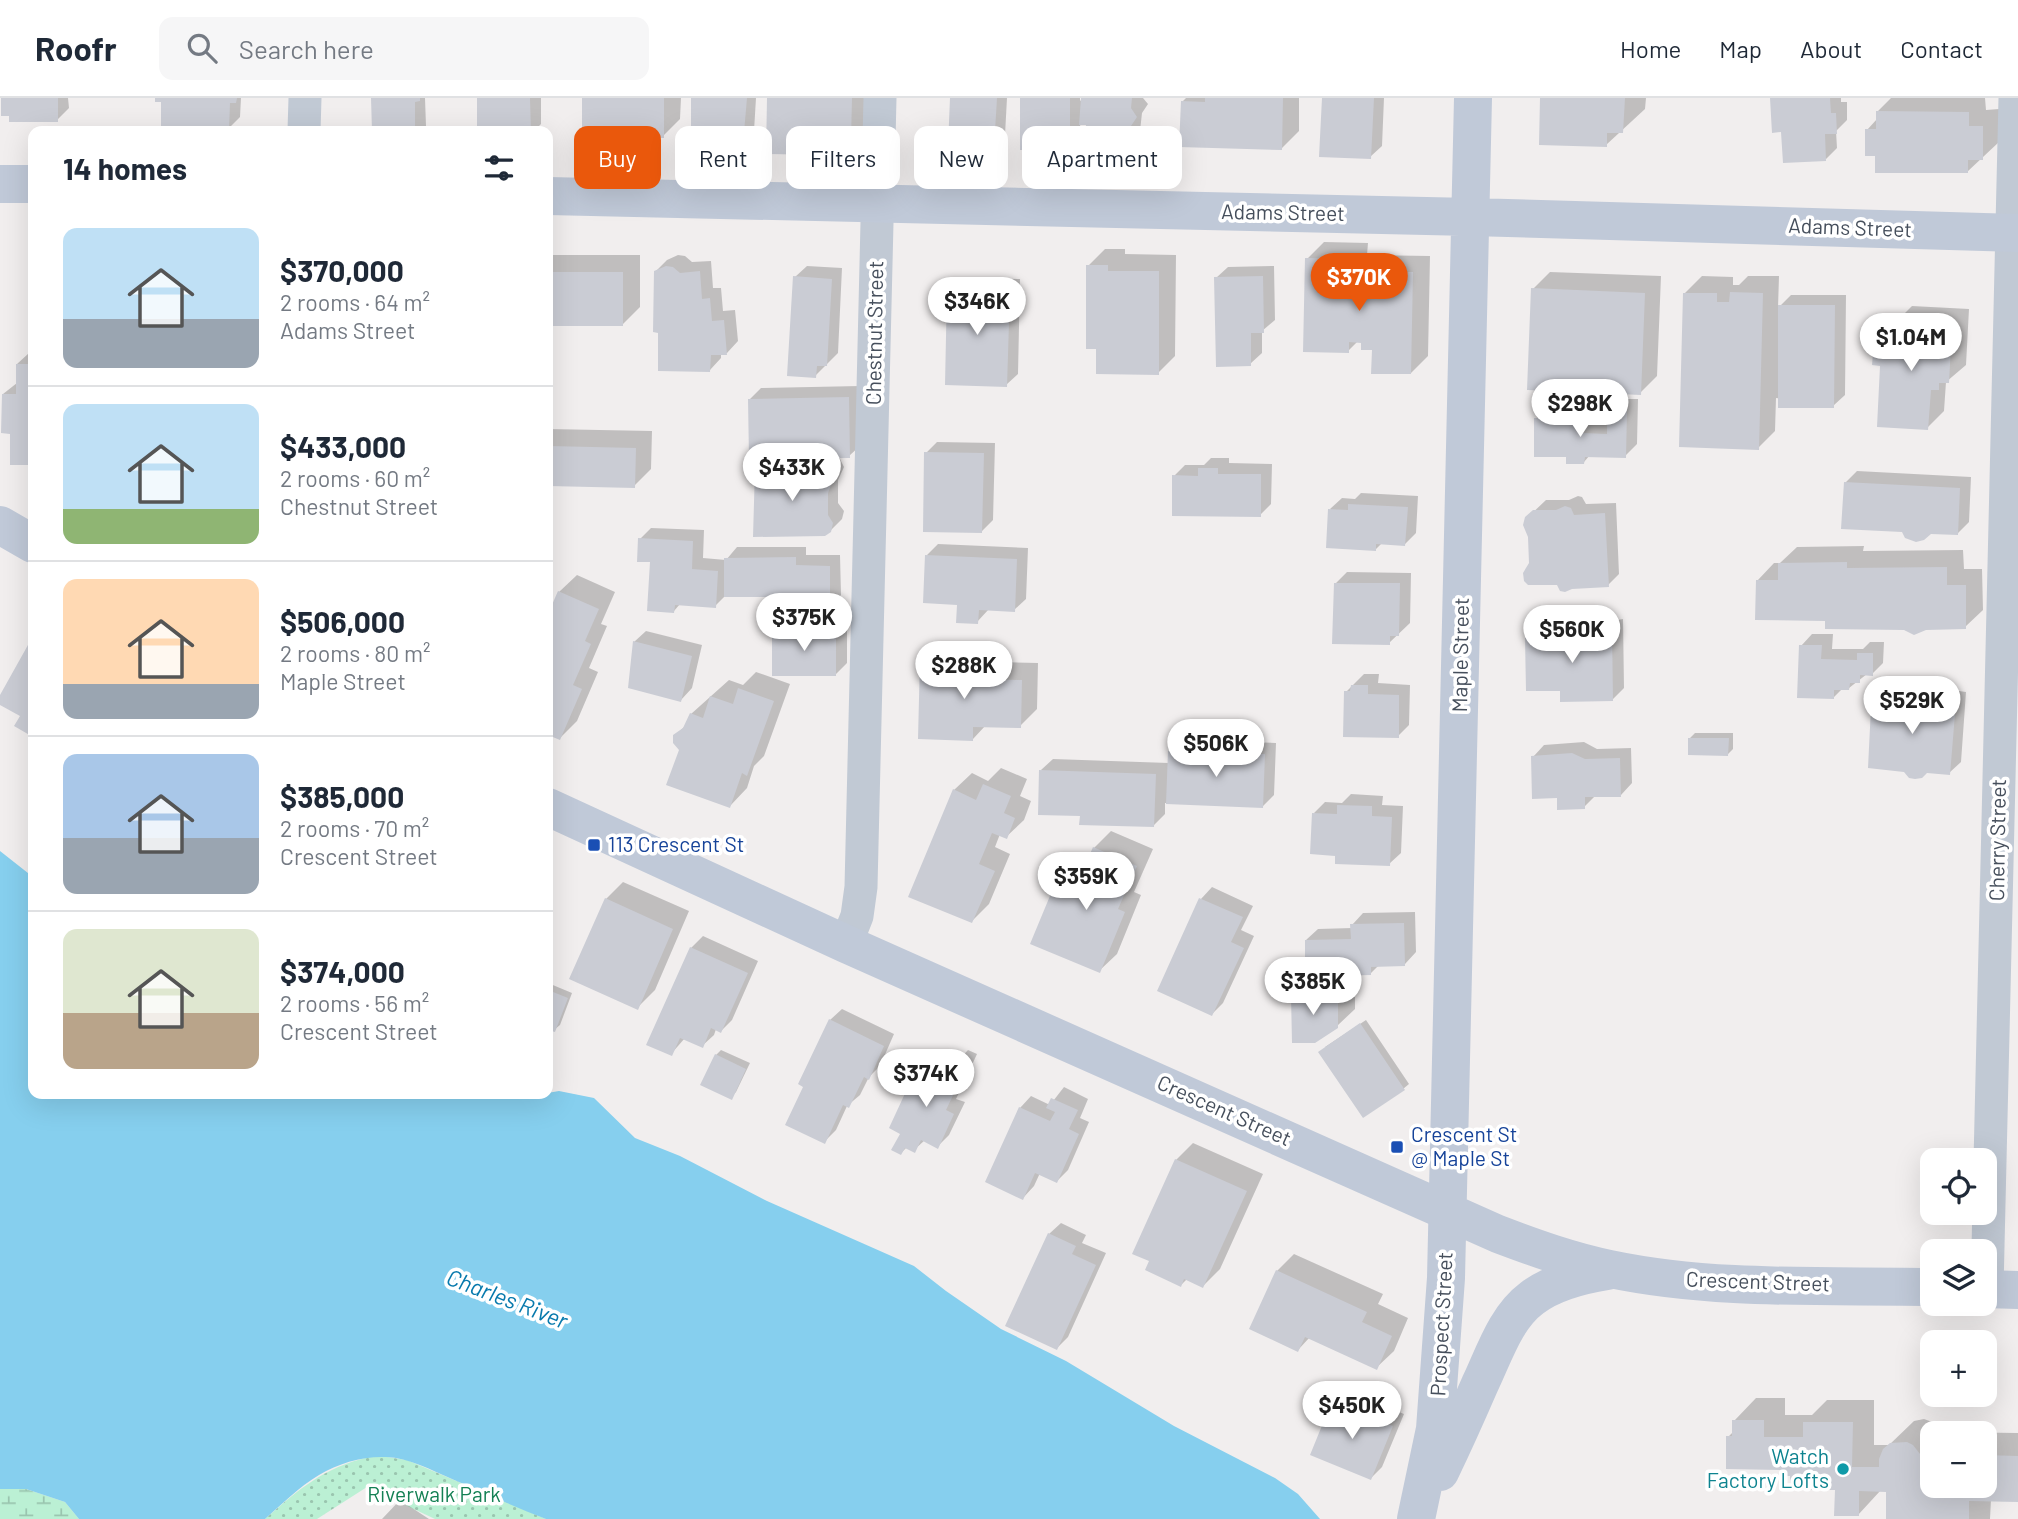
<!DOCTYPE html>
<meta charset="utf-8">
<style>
body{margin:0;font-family:Barlow,sans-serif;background:#f6f6f7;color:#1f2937;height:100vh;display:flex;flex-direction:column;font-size:26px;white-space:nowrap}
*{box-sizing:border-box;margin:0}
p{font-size:23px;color:#747a83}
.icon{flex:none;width:38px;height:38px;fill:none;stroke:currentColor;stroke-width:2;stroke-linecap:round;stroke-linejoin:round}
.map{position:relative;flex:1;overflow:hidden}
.details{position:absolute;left:28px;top:28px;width:525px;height:973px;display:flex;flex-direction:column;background:#fff;border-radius:14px;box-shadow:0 7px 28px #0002}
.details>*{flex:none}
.top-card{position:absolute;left:574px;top:28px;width:665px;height:63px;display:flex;gap:14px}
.controls{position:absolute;left:1920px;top:1050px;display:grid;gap:14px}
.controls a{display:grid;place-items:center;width:77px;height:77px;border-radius:14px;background:#fff;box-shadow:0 7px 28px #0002;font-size:35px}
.price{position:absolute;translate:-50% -60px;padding:0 16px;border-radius:24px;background:#fff;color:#222;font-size:23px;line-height:46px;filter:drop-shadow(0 2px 4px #0008)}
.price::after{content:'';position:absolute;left:50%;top:42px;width:21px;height:16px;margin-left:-10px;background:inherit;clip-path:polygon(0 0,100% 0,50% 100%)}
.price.active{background:#ea580c;color:#fff}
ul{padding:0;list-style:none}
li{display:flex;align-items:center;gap:21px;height:175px;padding:0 35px}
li+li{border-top:2px solid #e0e1e3}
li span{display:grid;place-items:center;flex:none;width:196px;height:140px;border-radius:14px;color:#555}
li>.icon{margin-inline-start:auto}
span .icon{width:84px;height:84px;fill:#fffc;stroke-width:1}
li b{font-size:30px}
h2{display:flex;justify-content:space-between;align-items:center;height:84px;padding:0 35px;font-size:30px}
.pill{padding:0 24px;border-radius:14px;background:#fff;box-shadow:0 7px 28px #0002;font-size:24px;line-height:63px}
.pill.active{background:#ea580c;color:#fff}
header{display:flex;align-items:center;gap:42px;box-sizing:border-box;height:98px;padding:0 35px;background:#fff;border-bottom:2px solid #e0e1e3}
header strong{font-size:33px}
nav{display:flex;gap:38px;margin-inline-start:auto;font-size:24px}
.search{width:490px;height:63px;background:#f6f6f7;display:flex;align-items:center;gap:18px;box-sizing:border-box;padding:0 24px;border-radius:14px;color:#747a83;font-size:26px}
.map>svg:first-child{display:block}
.grass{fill:url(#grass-dots)}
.wetland{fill:url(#wetland-marsh)}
.water{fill:#86cfee}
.shadow{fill:#0003;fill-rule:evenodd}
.building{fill:#caccd4}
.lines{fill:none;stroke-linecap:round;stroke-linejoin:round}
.street{stroke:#c1c9d4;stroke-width:33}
.secondary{stroke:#c0c9d8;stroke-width:38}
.transit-dot{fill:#1a4fb4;stroke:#fff;stroke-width:2.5}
.culture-dot{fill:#0f9aa8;stroke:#fff;stroke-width:2.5}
.labels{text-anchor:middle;stroke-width:7;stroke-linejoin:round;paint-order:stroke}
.street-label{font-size:21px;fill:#464f5c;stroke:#fff}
.transit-label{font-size:21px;fill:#164399;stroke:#fff;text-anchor:start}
.culture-label{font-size:21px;fill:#0d838f;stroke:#fff;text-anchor:end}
.park-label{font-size:21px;fill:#148054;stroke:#fff}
.water-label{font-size:23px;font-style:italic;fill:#087aad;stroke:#fff}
</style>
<header>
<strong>Roofr</strong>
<div class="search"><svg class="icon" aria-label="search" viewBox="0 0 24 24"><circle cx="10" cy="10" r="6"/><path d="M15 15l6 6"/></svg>Search here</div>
<nav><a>Home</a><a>Map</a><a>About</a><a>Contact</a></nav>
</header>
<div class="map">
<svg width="2018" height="1421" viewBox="0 0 2018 1421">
<defs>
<pattern id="grass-dots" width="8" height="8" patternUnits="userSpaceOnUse" patternTransform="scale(1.75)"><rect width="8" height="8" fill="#bbf0d4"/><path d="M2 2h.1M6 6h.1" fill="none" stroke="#9ac5af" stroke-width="1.8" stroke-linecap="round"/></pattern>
<pattern id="wetland-marsh" width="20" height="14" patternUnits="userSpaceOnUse" patternTransform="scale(1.75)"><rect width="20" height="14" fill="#bbf0d4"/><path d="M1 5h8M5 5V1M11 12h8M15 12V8" fill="none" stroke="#9ac5af"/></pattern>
</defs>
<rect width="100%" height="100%" fill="#f1eeee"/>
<path class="grass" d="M369,1359H387L407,1362L546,1421H435L367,1389L317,1421H265C299,1391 323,1370 369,1359Z"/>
<path class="wetland" d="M0,1391H26L65,1404L79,1421H0Z"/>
<path class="water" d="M0,753L33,779V996H444L450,1000H518L559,993L594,1000L635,1040L680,1058L767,1103L914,1168L946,1193L1001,1231L1066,1263L1174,1328L1275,1380L1298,1396L1320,1421H546C514,1409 483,1394 452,1381C431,1372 409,1360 386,1359C363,1358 339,1365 319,1377C299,1389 282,1406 265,1421H79L65,1404L26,1391H0Z"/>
<path class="shadow" d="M2,0H68L69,10L57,22L11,16Z
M157,0H241L240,19L229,30H187L184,33H163V2Z
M373,0H425L426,28L421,33H374Z
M479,0H541V26L534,33H479Z
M584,0H681L680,21L663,38Z
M693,0H756L754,33L743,45L687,35L693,29Z
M769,0H868V24L850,41Z
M952,0H1007L1005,37L993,49Z
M1021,0H1080V3L1084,0H1143L1148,6L1142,15L1139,42L1128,53L1088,26L1080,25L1081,39L1069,50Z
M1186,0H1299V33L1282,50L1182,4Z
M1324,0H1384L1382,48L1370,59Z
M1541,0H1646L1645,11L1606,47Z
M1772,0H1841V4H1847V22L1836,33L1837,50L1826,61L1783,33Z
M1891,0H1985L1986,12L1999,11V44L1967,74L1876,56L1867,32L1877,21V14Z
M1324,144L1368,145L1367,157L1430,158L1428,258L1411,275L1363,243H1358L1348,253L1307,161Z
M1105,151H1125V156L1176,157L1175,258L1158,275L1097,250L1088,168Z
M548,157H640V209L623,226H548Z
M678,157L685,158L692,164L711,163L713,190H721L723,213L735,212L738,243L727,255H721V260L710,272L655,174L667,162Z
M807,168L842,170L838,255L815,278L795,179Z
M1274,168L1275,222L1262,233V255L1250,266L1216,180L1228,169Z
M1550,174L1661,178L1657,278L1640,295L1533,191Z
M1702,178L1733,179V187H1739L1748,178H1779L1778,210L1791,197H1846L1845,297L1833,308L1776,300L1775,333L1758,350L1685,195Z
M960,180L1020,181L1018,276L1006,287L949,191Z
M1912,208L1969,211L1966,267L1946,284L1944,313L1927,330L1882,266L1876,244Z
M29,255H33V365H12L11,334L3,296L17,285V266Z
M860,288L861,347L849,358L839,359L844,369L838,382V405L844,413L842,421L830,433L757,371L768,359L750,301L761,290Z
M1620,301H1638L1637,346L1625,358L1590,357L1584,364L1568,358L1536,321L1547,309L1594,310V325H1609V312Z
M548,331L652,333L651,371L634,388L548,386Z
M937,344L995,345L993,422L982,433L926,355Z
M1211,360H1229V365L1272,366L1271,406L1260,417L1174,378L1185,367H1204Z
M1857,373L1971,379L1969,424L1957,436L1903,432L1845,385Z
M1361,395L1418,398L1416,435L1405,446L1382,445L1376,451L1330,411L1342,400L1355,401Z
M1578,398L1582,399L1586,406L1616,405L1619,476L1608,487L1558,486L1531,465L1527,420L1546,402H1569Z
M651,430L704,432L703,460L726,462L737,449H806V457H840L841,497L829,509H802L797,515L777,508L768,497H726L715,508L680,506L674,513L640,441Z
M938,446L1028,450L1026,501L1014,512L989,511L977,524L959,505L927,457Z
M1864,448L1863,453L1963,452L1964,471H1982L1983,512L1965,529L1905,530L1827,521L1757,483L1774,465H1780L1797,449Z
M1347,474L1411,475L1410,525L1389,545L1335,486Z
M577,477L615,494L601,526L607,528L589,570L598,574L577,623L560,640L548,635V521L559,494Z
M1583,516L1595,517L1601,525L1623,521L1624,590L1613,601L1562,591L1527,540L1538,529L1570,528Z
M785,521H847V565L836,576L774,533Z
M646,533L702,547L692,590L681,602L634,544Z
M1812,536H1833L1832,551H1863L1870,544H1884L1883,565L1872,576H1867L1849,590H1843L1834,599L1801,548Z
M938,544L984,545V551H991V564L1038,565L1037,611L1020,628L986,627L973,641L921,561Z
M756,574L790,586L764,658L754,668L747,690L730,708L681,651L675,638L687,626L691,616L729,582L743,587Z
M1364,576H1379L1378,585L1410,587L1409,627L1398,638L1346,594Z
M1930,585L1938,590L1966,594L1961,664L1949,675L1873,609L1898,588L1922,589Z
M1695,635H1733V651L1728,656L1690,640Z
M1181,642L1276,645L1274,697L1263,708L1165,705V716L1153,728L1082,717L1041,672L1053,661L1169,665L1170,654Z
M1584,644L1597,651L1631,650L1632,685L1621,697H1596L1584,709L1559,698L1533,659L1544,647Z
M1001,670L1027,681L1020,698L1031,703L1024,722L1006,739L1000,736L995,749L1010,756L989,806L972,823L954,692L972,675L988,683Z
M1351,696L1383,698L1382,707L1403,708L1401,755L1389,766L1337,756L1314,715L1325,704L1342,705Z
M1111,733L1153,751L1134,794L1141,797L1117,856L1099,873L1059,782L1076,765L1086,769L1094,750Z
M623,784L689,813L655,892L638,909L606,801Z
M1212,789L1253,808L1241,832L1254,838L1223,905L1212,916L1159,892L1201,801Z
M1415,814L1416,854L1405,866L1379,867L1370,876L1331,866L1306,842L1318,831L1352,830V827L1363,815Z
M703,838L758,863L732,922L721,933L716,931L714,937L702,948L685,940L671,956L691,850Z
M1310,881H1355V911L1337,928L1293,898Z
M548,885L572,895L560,927L554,932L548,930Z
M842,911L894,936L880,968L869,979L860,997L847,1008L836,1032L824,1044L806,988L830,922Z
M1366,922L1409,986L1403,991L1325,949Z
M721,952L750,965L736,994L731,999L716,957Z
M968,952L977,956L956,1001L965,1004L949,1037L937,1049L925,1042L914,1052L907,1049L901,1055L902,1035L916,977L928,965L944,960L956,965Z
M1064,989L1088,1001L1080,1020L1089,1024L1068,1072L1057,1083L1040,1075L1034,1088L1023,1100L1020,1010L1031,998L1050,1007Z
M1193,1045L1263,1076L1220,1171L1203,1188L1187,1181L1181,1187L1176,1062Z
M1061,1125L1086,1137L1082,1145L1106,1155L1068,1239L1057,1250L1049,1136Z
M1294,1156L1383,1196L1378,1206L1408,1220L1394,1253L1376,1270L1310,1239L1298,1252L1277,1173Z
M1345,1292L1404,1316L1382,1369L1371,1380L1312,1356L1333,1304Z
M1756,1300H1785V1317H1812L1827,1302H1874V1347H1889L1914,1323L1924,1321L1935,1325L1943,1334L2018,1335V1402L1991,1401L1990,1421H1922L1887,1392H1881L1858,1417L1837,1391L1792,1376L1785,1370L1728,1339L1734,1333V1323ZM1932,1335H1984V1388H1932Z
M400,1402L429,1421H382Z"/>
<path class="building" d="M1,0H58V24H9V18H1Z
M155,0H237L236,5H230L229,32L182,33H161V4H155Z
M371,0H420V3L415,4V33H372Z
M477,0H530L531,33H477Z
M582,0H664V40L582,39Z
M691,0H747L743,46H736L730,54H685V34H691Z
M767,0H852L851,43L831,57L766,56Z
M950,0H997L994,50L948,48Z
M1020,0H1070V52H1020Z
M1081,0H1132L1131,10L1137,19L1131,28L1129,55L1084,51L1086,27H1079Z
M1205,0H1283L1282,52L1179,49L1181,3L1205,4Z
M1322,0H1374L1371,61L1319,59Z
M1540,0H1625L1623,35H1607V49L1539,47Z
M1770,0H1830L1831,15H1836L1837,36H1825L1826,63L1783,65L1781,34L1772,35Z
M1876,13L1969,14V28H1983V62H1968V75H1875V58H1865V31H1876Z
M1305,160L1351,161V174H1413L1411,276H1371L1372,252H1361V245L1349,244V255L1303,254Z
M1086,167H1108V173H1159V277L1096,276V251H1086Z
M666,168L673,169L680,175L700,173L702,201L710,200L712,223L724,222L727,257H711L710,274L658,273V235L653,234L654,173Z
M548,174H623V228H548Z
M793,178L832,181L827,268H817L816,280L787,278Z
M1263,178L1264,235H1251V268L1216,269L1214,179Z
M947,190L1010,192L1007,289L945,287Z
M1531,190L1645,195L1641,297L1527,292Z
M1730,194L1763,195L1759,352L1679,349L1683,195H1717V204H1729Z
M1778,207H1835L1834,310H1778Z
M1893,224L1952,228L1949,285H1939V292H1931L1928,332L1877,329L1880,268L1872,267L1874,243L1892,244Z
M16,266H33V367H10V336L1,335L2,296H16Z
M849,299L850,360L749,361L748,301Z
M1607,312H1627L1626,360L1585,359L1584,366H1566V359H1534V320L1583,321V335L1607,336Z
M548,348L636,350L635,390L548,388Z
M924,354L984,355L982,435L923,434Z
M755,370L828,371L833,381L828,395V417L833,425L831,434L825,438L753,439Z
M1198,370H1218V376H1261V419L1172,418V377L1198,378Z
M1844,384L1960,390L1958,437L1931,436L1924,442L1916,444L1905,440L1902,434L1841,431Z
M1348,406L1408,409L1405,448L1376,446V453L1326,450L1328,411L1348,412Z
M1565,408L1571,410L1574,417L1605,415L1609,489L1572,491L1565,494L1560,493L1557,487H1528L1524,483L1523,475L1529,465L1528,439L1523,427L1525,419L1533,412H1556Z
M638,440L693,443L692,471L718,473L716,510L675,507L674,515L647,513L650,464H637Z
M925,457L1017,461L1015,514L979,512L978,526L956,525L957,507L923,505Z
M796,459V467L830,468V511H797V516L776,517V510H766V499H724V460Z
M1847,464V470L1947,469V487H1966V531L1926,532L1914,537L1904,532L1825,531V523L1755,522L1756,482H1778V465Z
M1334,485H1400L1399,538H1390V547L1332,546Z
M558,493L599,511L585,543L591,546L573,587L582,591L560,642L548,637V516Z
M1575,525L1583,528L1590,536L1612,532L1613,603L1560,604V593H1526L1525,540L1561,539L1565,529Z
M772,532H836V578H772Z
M33,538V639L14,628L20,618L0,607V597Z
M633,543L692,558L681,604L628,590Z
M1799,547H1822L1821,561L1857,562V555H1873V578L1860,577V585H1850L1849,592H1834V601L1797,600Z
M920,560L967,561V568L974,567V581L1022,582L1021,630L973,629V643L918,641Z
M1351,587H1368V596L1399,597V640L1343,639L1344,593H1350Z
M738,590L774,603L747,678L742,675L730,710L666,687L679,652L673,645V637L683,630L690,615L703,620L710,598L733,606Z
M1918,595L1926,601L1956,604L1950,677L1927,675L1922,680L1915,681L1909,680L1904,674L1868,670L1871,609H1884V599L1909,600Z
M1688,640H1729L1728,658L1688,657Z
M1168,653L1265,656L1263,710L1166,706Z
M1572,655L1585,661L1620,660L1621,699H1585V711L1557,712V700L1532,701L1531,658Z
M1039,672L1156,676L1154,729L1079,727L1080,718L1038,717Z
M983,686L1011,698L1004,715L1015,720L1007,741L992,735L979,766L995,773L972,825L908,799L953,691L976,702Z
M1337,707L1372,708V718L1392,719L1390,768L1335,766V758L1310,756L1312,715L1337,716Z
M1093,749L1137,768L1118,811L1125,814L1100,875L1030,846L1057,781L1076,789Z
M605,800L673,831L638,912L569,881Z
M1199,800L1243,819L1231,844L1244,850L1212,918L1157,893Z
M1404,825L1405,868L1371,869V877L1330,878V868L1305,869V842L1351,841L1350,826Z
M690,849L748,875L721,935L711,930L703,950L680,940L672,958L646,947Z
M548,892L568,900L555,934L548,932Z
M1291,897H1338V930L1315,945H1292Z
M829,921L884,948L869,982L864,979L849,1010L843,1007L825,1046L785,1027L803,989L798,986Z
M1360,925L1405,992L1363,1020L1318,954Z
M715,956L746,971L732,1002L700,987Z
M955,963L967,968L946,1012L954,1016L938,1051L921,1042L915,1055L905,1050L901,1057L891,1052L900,1036L889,1030L914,976L932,971L949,977Z
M1051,1000L1078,1012L1069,1031L1079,1036L1057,1085L1035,1075L1023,1102L985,1084L1019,1009L1050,1023L1055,1014L1046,1010Z
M1175,1061L1247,1093L1203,1190L1184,1181L1181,1189L1145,1172L1149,1163L1132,1156Z
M1048,1135L1076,1148L1072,1156L1096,1167L1057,1252L1005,1228Z
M1276,1172L1367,1214L1362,1224L1392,1238L1377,1272L1305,1239L1298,1254L1249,1231Z
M1332,1303L1393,1328L1371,1382L1310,1357Z
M1732,1322H1764V1339H1803V1324H1853L1852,1369H1879V1361L1883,1351L1890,1345L1907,1344L1913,1347L1920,1356H1932V1388H1984V1357L2018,1358V1404L1969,1403V1421H1886V1394L1859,1393V1418H1834L1835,1392H1790V1378H1783V1372L1726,1371V1338H1732Z"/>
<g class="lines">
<path class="street" d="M304,33L305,0
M846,846L857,818L861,789L880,0
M1987,1191L2015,0"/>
<path class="secondary" d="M0,86H33
M548,98L1471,119L2018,135
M0,427L33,446
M548,709L846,846L1498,1136C1535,1150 1571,1163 1610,1171C1715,1193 1825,1187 1932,1189
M1984,1191L2018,1192
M1440,1374C1454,1345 1467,1316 1480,1286C1494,1257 1505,1220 1532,1200C1553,1184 1582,1177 1607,1173
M1416,1421L1435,1331L1446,1180L1473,0"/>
</g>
<g class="transit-dot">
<rect x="587" y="740" width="14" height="14" rx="3.5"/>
<rect x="1390" y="1042" width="14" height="14" rx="3.5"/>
</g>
<circle class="culture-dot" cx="1843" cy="1371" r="7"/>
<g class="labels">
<g class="street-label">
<text transform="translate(1283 115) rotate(1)" y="7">Adams Street</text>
<text transform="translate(1850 130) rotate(2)" y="7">Adams Street</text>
<text transform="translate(875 235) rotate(-89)" y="7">Chestnut Street</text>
<text transform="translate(1461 557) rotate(-89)" y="7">Maple Street</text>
<text transform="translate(1998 742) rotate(-89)" y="7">Cherry Street</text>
<text transform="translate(1224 1013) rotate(24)" y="7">Crescent Street</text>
<text transform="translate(1758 1184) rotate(2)" y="7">Crescent Street</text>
<text transform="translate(1442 1226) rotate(-87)" y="7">Prospect Street</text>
</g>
<g class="transit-label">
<text x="608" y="754">113 Crescent St</text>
<text x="1411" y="1044">Crescent St<tspan x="1411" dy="24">@ Maple St</tspan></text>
</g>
<g class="culture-label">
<text x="1829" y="1366">Watch<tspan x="1829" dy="24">Factory Lofts</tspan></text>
</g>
<g class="park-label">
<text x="434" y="1404">Riverwalk Park</text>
</g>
<g class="water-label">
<text transform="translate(507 1201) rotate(21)" y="8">Charles River</text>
</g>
</g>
</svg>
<div class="controls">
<a><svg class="icon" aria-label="locate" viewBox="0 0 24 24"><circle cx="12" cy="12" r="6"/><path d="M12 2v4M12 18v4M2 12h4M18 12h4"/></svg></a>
<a><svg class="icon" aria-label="layers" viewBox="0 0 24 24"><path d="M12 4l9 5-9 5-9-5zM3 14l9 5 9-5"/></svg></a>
<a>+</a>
<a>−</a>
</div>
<b class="price active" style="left:1359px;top:215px">$370K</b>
<b class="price" style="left:977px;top:239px">$346K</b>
<b class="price" style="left:1911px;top:275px">$1.04M</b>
<b class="price" style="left:1580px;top:341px">$298K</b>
<b class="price" style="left:792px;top:405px">$433K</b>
<b class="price" style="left:804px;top:555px">$375K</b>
<b class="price" style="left:1572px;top:567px">$560K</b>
<b class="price" style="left:964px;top:603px">$288K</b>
<b class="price" style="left:1912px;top:638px">$529K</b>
<b class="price" style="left:1216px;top:681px">$506K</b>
<b class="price" style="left:1086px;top:814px">$359K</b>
<b class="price" style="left:1313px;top:919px">$385K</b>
<b class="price" style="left:926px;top:1011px">$374K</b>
<b class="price" style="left:1352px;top:1343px">$450K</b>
<div class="top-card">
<a class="pill active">Buy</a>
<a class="pill">Rent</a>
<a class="pill">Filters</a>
<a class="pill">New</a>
<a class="pill">Apartment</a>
</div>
<section class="details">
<h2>14 homes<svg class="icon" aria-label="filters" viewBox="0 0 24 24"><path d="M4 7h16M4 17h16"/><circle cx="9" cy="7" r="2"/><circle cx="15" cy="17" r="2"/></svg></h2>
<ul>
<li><span style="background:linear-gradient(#bfe0f5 65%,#9aa5b1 0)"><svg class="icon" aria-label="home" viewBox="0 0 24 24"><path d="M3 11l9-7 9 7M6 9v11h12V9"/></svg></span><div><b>$370,000</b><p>2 rooms · 64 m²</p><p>Adams Street</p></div></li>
<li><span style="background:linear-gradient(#bfe0f5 75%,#8fb573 0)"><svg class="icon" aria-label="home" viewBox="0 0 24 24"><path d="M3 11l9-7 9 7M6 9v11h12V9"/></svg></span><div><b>$433,000</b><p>2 rooms · 60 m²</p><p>Chestnut Street</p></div></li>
<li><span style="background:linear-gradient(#ffd9b3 75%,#9aa5b1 0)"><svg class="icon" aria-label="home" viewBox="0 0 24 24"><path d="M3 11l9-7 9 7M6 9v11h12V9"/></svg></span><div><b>$506,000</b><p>2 rooms · 80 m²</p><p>Maple Street</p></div></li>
<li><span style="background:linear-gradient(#a9c7e8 60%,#9aa5b1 0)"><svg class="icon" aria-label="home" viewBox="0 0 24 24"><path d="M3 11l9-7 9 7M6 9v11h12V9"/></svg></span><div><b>$385,000</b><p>2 rooms · 70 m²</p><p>Crescent Street</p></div></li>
<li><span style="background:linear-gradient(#dfe7d0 60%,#b9a48a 0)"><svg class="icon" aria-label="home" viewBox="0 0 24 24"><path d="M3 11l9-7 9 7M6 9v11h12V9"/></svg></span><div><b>$374,000</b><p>2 rooms · 56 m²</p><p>Crescent Street</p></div></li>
</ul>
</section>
</div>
